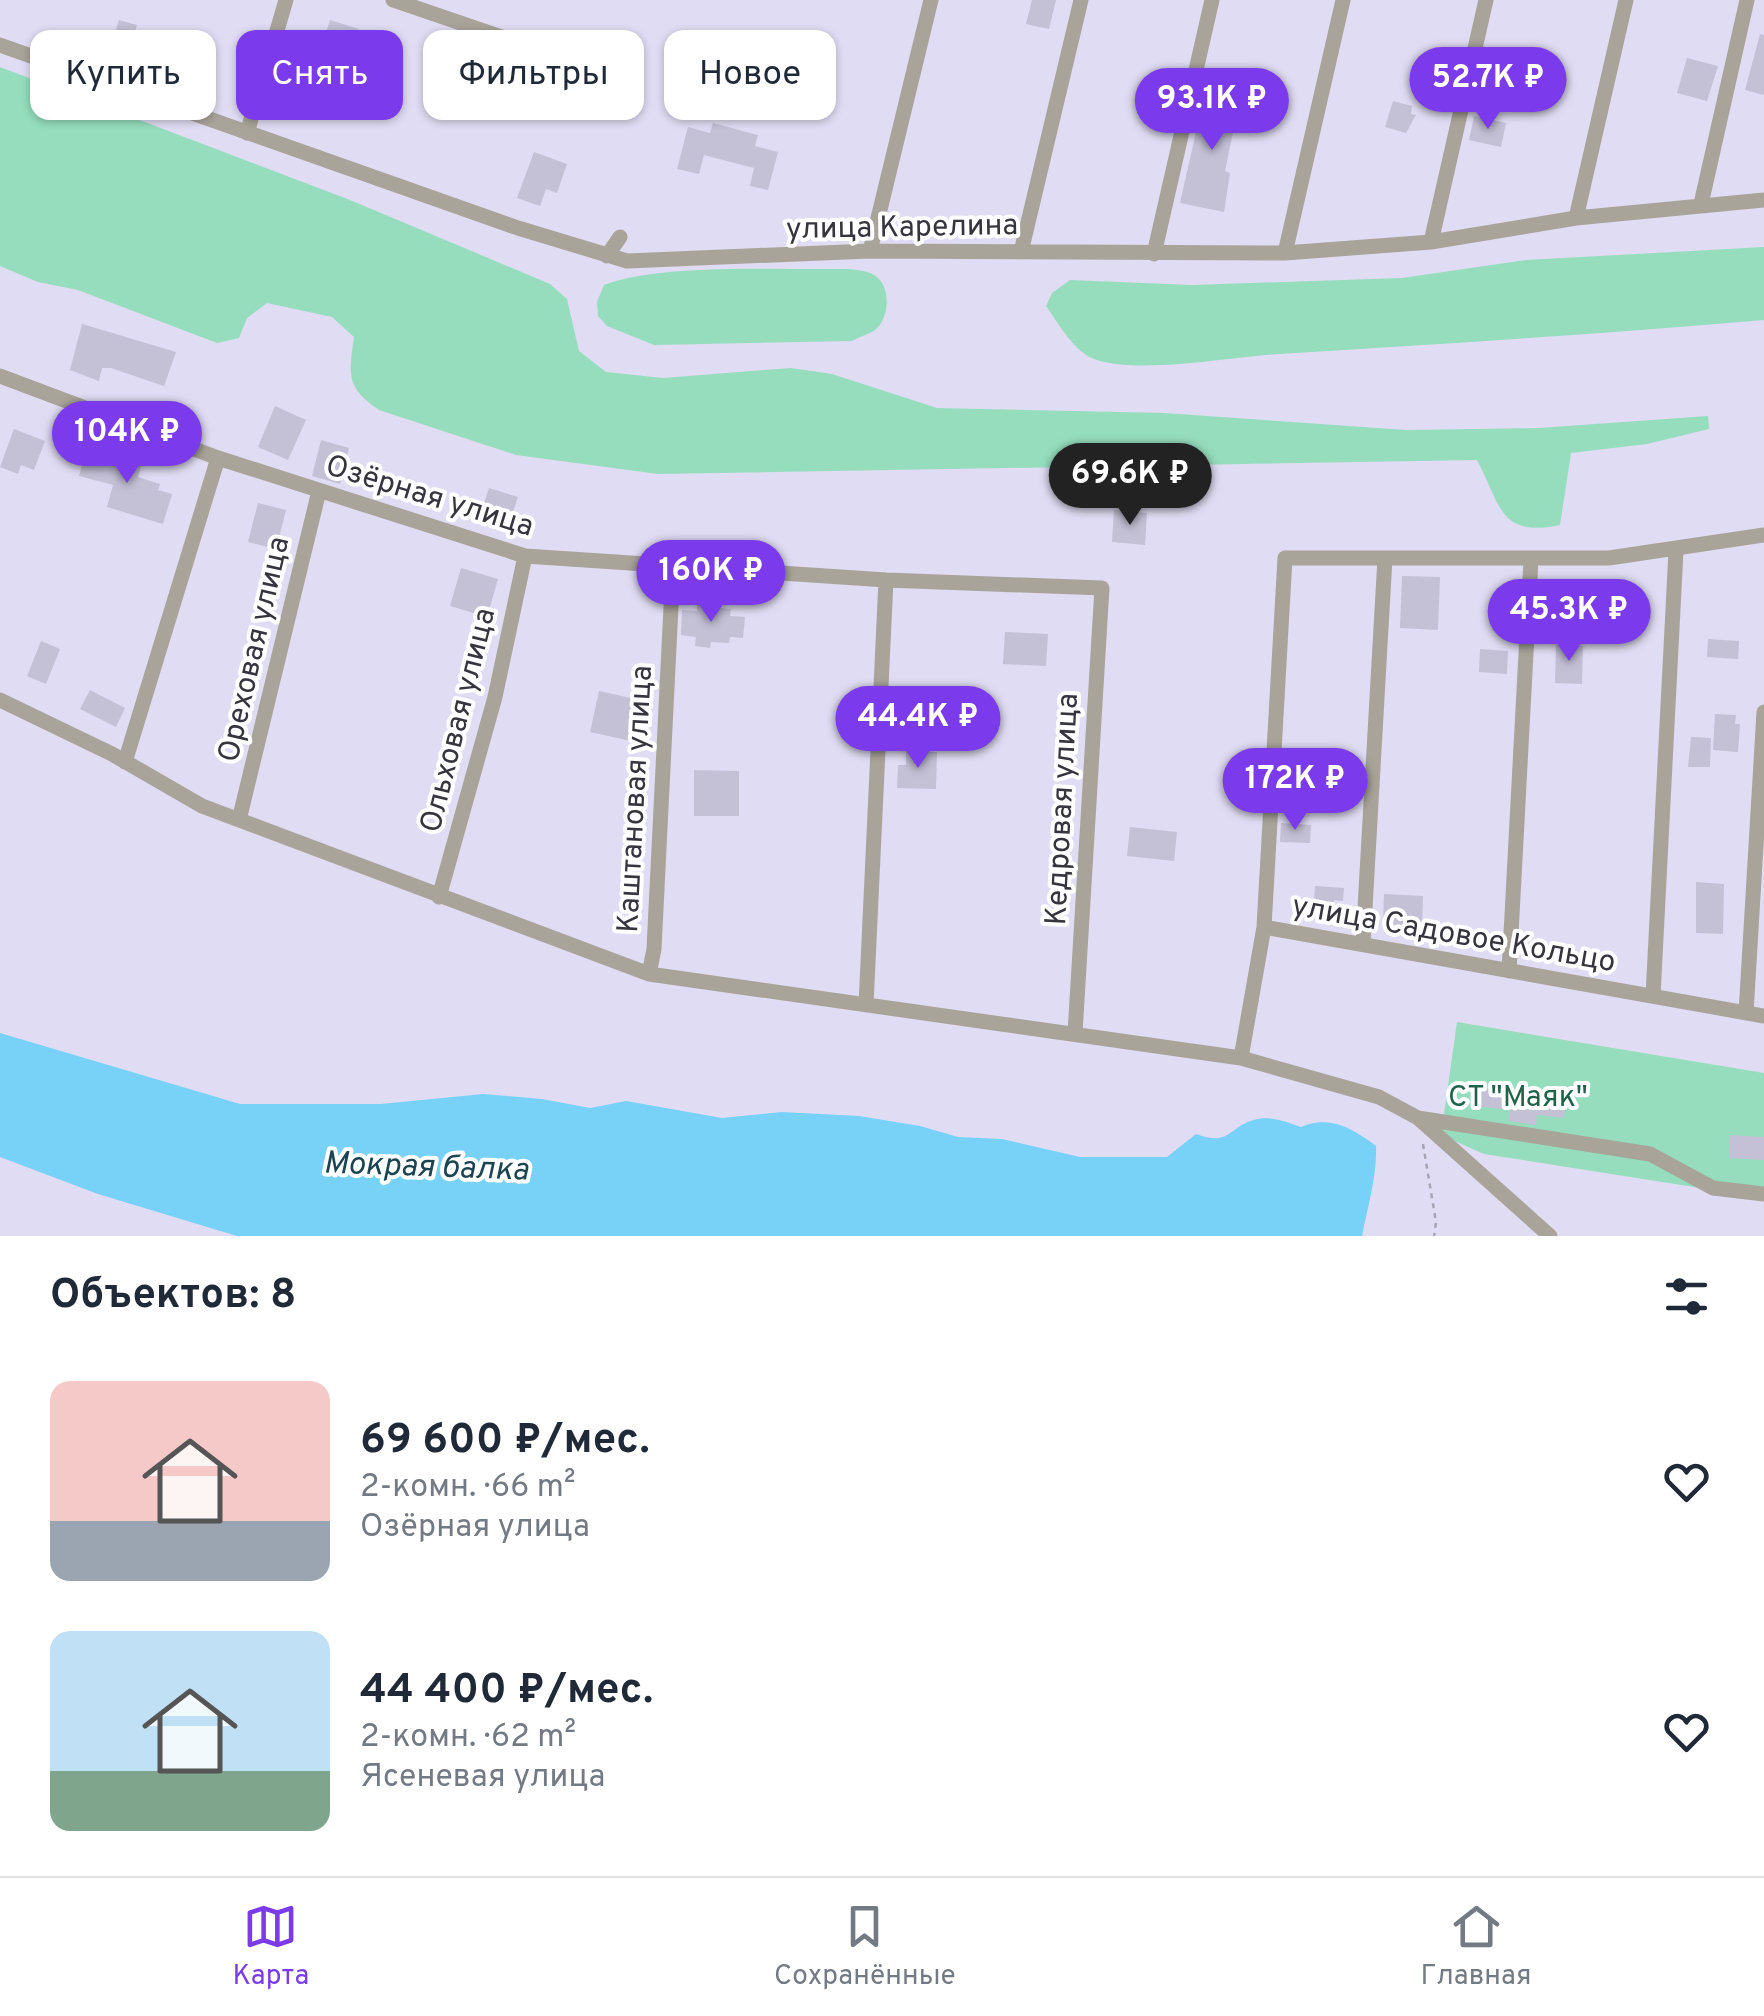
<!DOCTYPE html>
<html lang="ru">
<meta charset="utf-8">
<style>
body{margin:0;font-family:Overpass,sans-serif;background:#f6f6f7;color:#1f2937;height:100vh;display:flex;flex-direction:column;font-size:38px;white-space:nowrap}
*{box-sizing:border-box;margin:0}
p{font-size:32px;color:#747a83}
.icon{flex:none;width:55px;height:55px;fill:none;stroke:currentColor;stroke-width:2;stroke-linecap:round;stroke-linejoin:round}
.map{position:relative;height:1236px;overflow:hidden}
.side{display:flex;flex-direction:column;background:#fff;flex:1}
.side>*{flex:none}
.hud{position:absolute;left:30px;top:30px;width:1000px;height:90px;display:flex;gap:20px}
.price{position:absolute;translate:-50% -85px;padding:0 22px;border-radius:35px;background:#7c3aed;color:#fff;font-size:32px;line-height:65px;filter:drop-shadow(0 2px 5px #0008)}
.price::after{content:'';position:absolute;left:50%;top:60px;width:30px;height:22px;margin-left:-15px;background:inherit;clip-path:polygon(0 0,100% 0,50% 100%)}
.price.selected{background:#222;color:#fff}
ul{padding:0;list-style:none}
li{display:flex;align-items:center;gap:30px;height:250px;padding:0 50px}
li span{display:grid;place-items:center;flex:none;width:280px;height:200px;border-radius:20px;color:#555}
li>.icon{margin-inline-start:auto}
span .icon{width:120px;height:120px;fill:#fffc;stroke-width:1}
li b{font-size:42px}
h2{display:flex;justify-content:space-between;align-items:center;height:120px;padding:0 50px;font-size:42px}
.chip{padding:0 35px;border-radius:20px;background:#fff;box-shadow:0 2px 8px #0004;font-size:35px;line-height:90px}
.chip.selected{background:#7c3aed;color:#fff}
.menu{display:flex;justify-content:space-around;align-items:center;height:140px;border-top:2px solid #e0e1e3;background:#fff;font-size:28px;color:#747a83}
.menu a{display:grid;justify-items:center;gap:5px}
.menu .selected{color:#7c3aed}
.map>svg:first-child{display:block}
.green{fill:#95ddbd}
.water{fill:#78d1f6}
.building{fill:#c4c0d6}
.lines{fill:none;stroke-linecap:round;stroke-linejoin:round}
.path{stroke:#a7a4b6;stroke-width:2.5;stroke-dasharray:5 5;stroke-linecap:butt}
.minor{stroke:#a8a49a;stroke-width:15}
.labels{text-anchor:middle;stroke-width:8;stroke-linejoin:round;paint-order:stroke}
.street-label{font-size:30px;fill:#36343d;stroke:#fff}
.park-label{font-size:30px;fill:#21634a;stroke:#fff}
.water-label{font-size:32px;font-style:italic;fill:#1c4453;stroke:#fff}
</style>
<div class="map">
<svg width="1764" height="1236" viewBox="0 0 1764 1236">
<rect width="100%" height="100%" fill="#e0dcf3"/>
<path class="green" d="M0,67L350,200L550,284L567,299L579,351L606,372L663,378L791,368L832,374L937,408L1164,413L1406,430L1539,428L1708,416L1709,429L1647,444L1571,453L1560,525C1499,538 1501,505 1477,460L658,474L516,455L379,410C345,387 349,374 354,337L332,317L267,303L247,318L239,338L217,343L78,290L38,282L0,266Z
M1764,247V320C1602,334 1441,344 1279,354C1230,357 1141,374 1097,360C1075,354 1059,324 1046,306L1052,293L1070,280L1192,285L1402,278L1526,260Z
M846,269C858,270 869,270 878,278C891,290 889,319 875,330C869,334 859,337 852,341L654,345L607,326L598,316L597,302L604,285C661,263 782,270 846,269Z
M1457,1022L1764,1073V1198L1484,1154L1441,1135Z"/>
<path class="water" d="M0,1033L240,1104H381L483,1094L542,1099L590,1108L626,1101L722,1118L782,1112L859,1116L920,1126L958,1137L1002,1139L1080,1157H1167L1196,1134C1230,1147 1228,1127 1254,1120C1270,1115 1286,1122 1301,1127C1330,1115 1352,1128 1376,1146C1377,1177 1368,1205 1362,1236H237L98,1194L0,1157Z"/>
<path class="building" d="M1032,0H1056L1049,29L1026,24Z
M119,20L137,25L127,59L109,53Z
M330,20L359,29L347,68L317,59Z
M1760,34L1764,35V95L1745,90Z
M447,52L468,60L455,98L433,90Z
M1687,58L1718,66L1707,101L1677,93Z
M1221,90L1241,94L1225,171L1230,173L1224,212L1180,203L1205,92L1220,95Z
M1393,101L1412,106L1411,114L1416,115L1406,133L1385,127Z
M1474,116L1506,123L1501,147L1469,140Z
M713,123L758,135L755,146L778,152L768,190L750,186L754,168L704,155L699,174L677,169L688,127L710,133Z
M534,152L567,164L557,193L546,189L540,206L517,198Z
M82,324L176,352L164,386L111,368H102L99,381L70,370Z
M275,406L306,420L288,460L258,447Z
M14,429L45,441L34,470L21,465L18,474L0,467Z
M321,440L349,448L340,484L312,476Z
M87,447L141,465L138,477L160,484L158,490L172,494L163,524L107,507L113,485L79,476Z
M489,488L518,497L508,527L479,518Z
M258,503L286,510L276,549L248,542Z
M1114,510L1147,513L1145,545L1112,542Z
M461,568L498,579L487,617L450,606Z
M1402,576L1440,577L1438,630L1400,628Z
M697,602L721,604V608L731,609L730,616L745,617L743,638L730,637L729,643L711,642L710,648L695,646L696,637L681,635L682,610L697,611Z
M1005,632L1048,634L1046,666L1003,664Z
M1708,639L1739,641L1738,659L1707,657Z
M41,641L60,649L46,684L27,676Z
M1556,645L1583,646L1582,684L1555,683Z
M1480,649L1508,651L1507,674L1479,672Z
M90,690L125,708L116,727L80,709Z
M599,691L640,700L631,741L590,732Z
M1715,714L1736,715L1735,724H1740L1738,752L1713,750Z
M1691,737L1711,738L1710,767H1688Z
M906,751L937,752L936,789L897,788L898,765H906Z
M1328,762L1352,764V777L1361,778L1360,793L1323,791Z
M694,770L739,771V816H694Z
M1281,823L1311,825L1310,843L1280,842Z
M1130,827L1177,832L1174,861L1127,856Z
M1696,882L1724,884L1723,934L1696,933Z
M1315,886L1344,888L1343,901L1334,900L1333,921L1313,920Z
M1384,894L1423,896L1422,928L1383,923Z
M1478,1089L1540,1094L1539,1102L1565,1106L1564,1118L1537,1115L1536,1125L1509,1121L1510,1110L1476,1106Z
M1730,1135L1764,1137V1160L1729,1158Z"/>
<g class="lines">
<path class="path" d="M1423,1144L1436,1222L1434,1236"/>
<path class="minor" d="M393,0L604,72
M0,45L518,228L627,261L870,251L1285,253L1431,242L1576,218L1764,200
M247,133L286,0
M1701,204L1747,0
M1576,218L1626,0
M1431,242L1486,0
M870,251L931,0
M1021,252L1081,0
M1285,253L1343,0
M1154,254L1212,0
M607,256L620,237
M0,376L218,458L525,556L886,580L1102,588L1075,1033
M0,700L112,754L202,806L649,974L1241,1058L1379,1097L1418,1118L1650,1154L1713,1188L1764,1194
M125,762L218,458
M239,820L319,491
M439,897L495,697L525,556
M1264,927L1764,1016
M1363,943L1385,558
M1509,971L1531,560
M649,974L654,949L673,567
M1653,996L1676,551
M866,1005L886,580
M1746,1013L1764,712
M1241,1058L1264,927L1285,558H1609L1764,535
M1418,1118L1550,1236"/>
</g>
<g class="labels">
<g class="street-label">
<text transform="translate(902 226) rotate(-1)" y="10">улица Карелина</text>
<text transform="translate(430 495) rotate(17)" y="10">Озёрная улица</text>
<text transform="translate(253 649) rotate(-77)" y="10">Ореховая улица</text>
<text transform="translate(457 720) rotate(-76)" y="10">Ольховая улица</text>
<text transform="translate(634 799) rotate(-87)" y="10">Каштановая улица</text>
<text transform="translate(1061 809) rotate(-87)" y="10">Кедровая улица</text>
<text transform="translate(1454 933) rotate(10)" y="10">улица Садовое Кольцо</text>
</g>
<g class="park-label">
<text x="1518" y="1106">СТ "Маяк"</text>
</g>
<g class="water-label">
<text transform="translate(426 1165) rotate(2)" y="11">Мокрая балка</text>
</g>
</g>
</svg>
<b class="price" style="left:1488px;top:132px">52.7K ₽</b>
<b class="price" style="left:1212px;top:153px">93.1K ₽</b>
<b class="price" style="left:127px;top:486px">104K ₽</b>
<b class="price selected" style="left:1130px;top:528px">69.6K ₽</b>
<b class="price" style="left:711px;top:625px">160K ₽</b>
<b class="price" style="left:1569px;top:664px">45.3K ₽</b>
<b class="price" style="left:918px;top:771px">44.4K ₽</b>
<b class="price" style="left:1295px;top:833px">172K ₽</b>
<div class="hud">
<a class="chip">Купить</a>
<a class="chip selected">Снять</a>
<a class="chip">Фильтры</a>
<a class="chip">Новое</a>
</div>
</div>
<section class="side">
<h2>Объектов: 8<svg class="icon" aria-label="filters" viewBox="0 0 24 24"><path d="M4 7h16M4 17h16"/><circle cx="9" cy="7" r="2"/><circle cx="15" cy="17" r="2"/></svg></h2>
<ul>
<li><span style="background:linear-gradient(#f6c9c9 70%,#9aa5b1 0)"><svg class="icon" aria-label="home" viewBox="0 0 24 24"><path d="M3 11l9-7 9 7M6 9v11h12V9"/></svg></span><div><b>69 600 ₽/мес.</b><p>2-комн. · 66 m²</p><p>Озёрная улица</p></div><svg class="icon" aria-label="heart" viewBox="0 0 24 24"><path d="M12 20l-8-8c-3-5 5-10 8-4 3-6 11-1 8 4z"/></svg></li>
<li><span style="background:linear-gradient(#bfe0f5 70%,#7fa58c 0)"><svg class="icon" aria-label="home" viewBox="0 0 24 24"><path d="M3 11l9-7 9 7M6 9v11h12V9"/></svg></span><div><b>44 400 ₽/мес.</b><p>2-комн. · 62 m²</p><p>Ясеневая улица</p></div><svg class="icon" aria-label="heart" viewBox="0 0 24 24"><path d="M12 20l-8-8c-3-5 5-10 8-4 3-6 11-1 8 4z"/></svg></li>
</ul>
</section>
<nav class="menu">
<a class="selected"><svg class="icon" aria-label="map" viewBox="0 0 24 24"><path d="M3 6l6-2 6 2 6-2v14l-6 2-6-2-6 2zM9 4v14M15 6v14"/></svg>Карта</a>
<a><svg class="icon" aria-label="saved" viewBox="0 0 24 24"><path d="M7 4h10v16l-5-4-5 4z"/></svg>Сохранённые</a>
<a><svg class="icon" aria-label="home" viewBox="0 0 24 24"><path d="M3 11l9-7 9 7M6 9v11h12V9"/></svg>Главная</a>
</nav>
